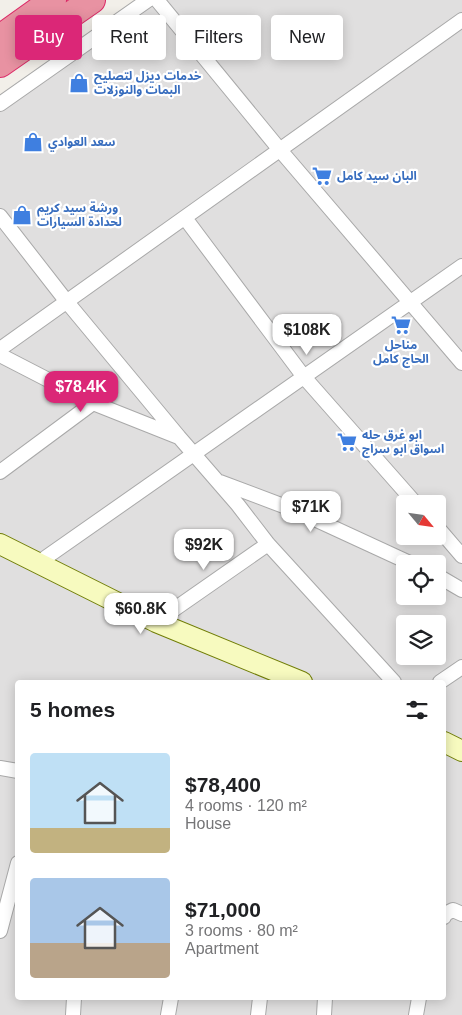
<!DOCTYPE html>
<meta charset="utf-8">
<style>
body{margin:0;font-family:Arial,"Noto Sans Arabic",sans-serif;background:#f2f2f2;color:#202124;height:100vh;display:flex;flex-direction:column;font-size:19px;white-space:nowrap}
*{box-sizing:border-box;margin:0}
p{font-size:16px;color:#757577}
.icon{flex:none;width:28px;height:28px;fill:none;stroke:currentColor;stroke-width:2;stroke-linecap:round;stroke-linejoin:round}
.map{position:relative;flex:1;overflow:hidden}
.details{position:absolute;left:15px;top:680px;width:431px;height:320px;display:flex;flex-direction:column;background:#fff;border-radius:5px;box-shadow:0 2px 12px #0003}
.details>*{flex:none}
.top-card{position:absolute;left:15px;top:15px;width:432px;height:45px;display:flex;gap:10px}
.needle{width:32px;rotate:119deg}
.buttons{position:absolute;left:396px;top:495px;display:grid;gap:10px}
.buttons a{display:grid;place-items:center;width:50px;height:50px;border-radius:5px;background:#fff;box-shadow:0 2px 12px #0003;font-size:25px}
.price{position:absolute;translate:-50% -42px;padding:0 11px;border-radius:10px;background:#fff;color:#222;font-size:16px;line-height:32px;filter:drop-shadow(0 1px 2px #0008)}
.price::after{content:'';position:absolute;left:50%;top:30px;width:15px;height:11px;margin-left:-8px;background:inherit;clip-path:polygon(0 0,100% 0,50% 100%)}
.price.current{background:#db2777;color:#fff}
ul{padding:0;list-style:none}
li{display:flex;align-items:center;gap:15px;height:125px;padding:0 15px}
li span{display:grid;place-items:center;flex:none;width:140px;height:100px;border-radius:5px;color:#555}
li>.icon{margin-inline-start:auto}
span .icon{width:60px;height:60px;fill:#fffc;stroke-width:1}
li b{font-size:21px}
h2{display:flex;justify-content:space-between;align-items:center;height:60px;padding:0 15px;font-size:21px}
.chip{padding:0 18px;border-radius:5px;background:#fff;box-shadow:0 2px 12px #0003;font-size:18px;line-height:45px}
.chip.current{background:#db2777;color:#fff}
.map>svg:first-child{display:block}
.residential{fill:#e0dfdf;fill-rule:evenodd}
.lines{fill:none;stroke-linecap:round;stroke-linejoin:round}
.street-casing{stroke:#a9a9a9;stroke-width:16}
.secondary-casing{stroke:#707d05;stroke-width:22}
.highway-casing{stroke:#dc2a67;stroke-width:28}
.street{stroke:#fff;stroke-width:14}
.secondary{stroke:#f7fabf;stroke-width:20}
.highway{stroke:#e892a2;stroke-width:26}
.labels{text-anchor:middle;stroke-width:4.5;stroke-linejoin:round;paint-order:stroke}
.shop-label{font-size:12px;font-weight:bold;fill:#366cbe;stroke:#fff;text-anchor:start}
</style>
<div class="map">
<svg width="462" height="1015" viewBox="0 0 462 1015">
<rect width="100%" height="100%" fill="#f2efe9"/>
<path class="residential" d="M156,0H462V1015H0V106ZM405,504H438V536H405ZM405,564H438V596H405ZM405,624H438V656H405ZM18,682H444V998H18Z"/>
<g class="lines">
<defs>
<path id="street" d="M157,0L280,150L462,363
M0,104L148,0
M0,216L67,302L179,437L238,505L268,544L394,682
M185,218L304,377L416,504
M0,349L462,20
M0,355L93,403L176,436
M0,472L93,403
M220,482L297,511L412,564
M438,528L462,556
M38,563L462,266
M438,576L462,590
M156,622L268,544
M440,682L462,667
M0,768L18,771
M444,917L445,914L453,910L462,914
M0,931L18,863
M73,1015L74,998
M168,1015L171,998
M258,1015L260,998
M324,1015L325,998
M416,1015L419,998"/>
<path id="secondary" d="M0,544L156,622L302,682
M444,742L462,751"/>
<path id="highway" d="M0,38L53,0
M0,64L92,0"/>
</defs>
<use href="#street" class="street-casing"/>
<use href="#secondary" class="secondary-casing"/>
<use href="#highway" class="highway-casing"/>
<use href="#street" class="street"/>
<use href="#secondary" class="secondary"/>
<use href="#highway" class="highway"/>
</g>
<defs>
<symbol id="shop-bare" viewBox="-9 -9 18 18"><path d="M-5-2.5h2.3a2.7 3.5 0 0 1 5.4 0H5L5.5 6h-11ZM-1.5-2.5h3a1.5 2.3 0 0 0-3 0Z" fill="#3f7fe0" stroke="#fff" stroke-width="2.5" paint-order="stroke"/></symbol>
<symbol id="supermarket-bare" viewBox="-9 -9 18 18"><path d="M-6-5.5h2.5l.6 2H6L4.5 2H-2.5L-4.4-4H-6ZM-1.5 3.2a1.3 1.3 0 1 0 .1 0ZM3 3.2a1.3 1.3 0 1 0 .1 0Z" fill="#3f7fe0" stroke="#fff" stroke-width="2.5" paint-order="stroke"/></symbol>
</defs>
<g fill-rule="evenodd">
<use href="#shop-bare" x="65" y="69" width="28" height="28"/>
<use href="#shop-bare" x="19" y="128" width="28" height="28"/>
<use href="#supermarket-bare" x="308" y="162" width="28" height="28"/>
<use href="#shop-bare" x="8" y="201" width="28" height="28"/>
<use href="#supermarket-bare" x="387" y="311" width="28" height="28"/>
<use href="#supermarket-bare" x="333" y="428" width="28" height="28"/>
</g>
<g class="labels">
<g class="shop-label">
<text x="94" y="80">خدمات ديزل لتصليح<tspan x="94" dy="14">البمات والنوزلات</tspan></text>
<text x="48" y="146">سعد العوادي</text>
<text x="337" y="180">البان سيد كامل</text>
<text x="37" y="212">ورشة سيد كريم<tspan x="37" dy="14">لحدادة السيارات</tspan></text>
<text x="401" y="349" text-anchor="middle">مناحل<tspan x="401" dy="14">الحاج كامل</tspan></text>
<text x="362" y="439">ابو غرق حله<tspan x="362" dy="14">اسواق ابو سراج</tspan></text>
</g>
</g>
</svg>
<div class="buttons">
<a><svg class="needle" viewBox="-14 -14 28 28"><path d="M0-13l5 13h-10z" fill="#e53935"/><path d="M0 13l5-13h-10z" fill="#757577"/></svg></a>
<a><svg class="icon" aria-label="locate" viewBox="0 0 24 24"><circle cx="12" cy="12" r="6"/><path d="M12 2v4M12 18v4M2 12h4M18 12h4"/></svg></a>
<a><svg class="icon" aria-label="layers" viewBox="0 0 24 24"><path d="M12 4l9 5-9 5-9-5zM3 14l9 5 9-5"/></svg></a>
</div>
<b class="price" style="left:307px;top:356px">$108K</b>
<b class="price current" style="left:81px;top:413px">$78.4K</b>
<b class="price" style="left:311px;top:533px">$71K</b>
<b class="price" style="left:204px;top:571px">$92K</b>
<b class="price" style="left:141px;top:635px">$60.8K</b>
<div class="top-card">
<a class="chip current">Buy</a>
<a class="chip">Rent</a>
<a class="chip">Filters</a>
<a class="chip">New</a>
</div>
<section class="details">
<h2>5 homes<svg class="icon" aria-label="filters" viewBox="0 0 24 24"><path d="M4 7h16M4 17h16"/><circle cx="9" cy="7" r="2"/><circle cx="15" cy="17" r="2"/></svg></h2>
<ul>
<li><span style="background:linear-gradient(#bfe0f5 75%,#c2b280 0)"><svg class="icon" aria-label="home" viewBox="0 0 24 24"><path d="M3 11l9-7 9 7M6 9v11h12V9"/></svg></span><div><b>$78,400</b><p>4 rooms · 120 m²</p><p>House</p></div></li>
<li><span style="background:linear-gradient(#a9c7e8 65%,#b9a48a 0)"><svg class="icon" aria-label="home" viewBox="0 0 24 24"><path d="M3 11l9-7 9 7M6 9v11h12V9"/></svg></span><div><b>$71,000</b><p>3 rooms · 80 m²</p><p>Apartment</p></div></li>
</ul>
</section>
</div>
